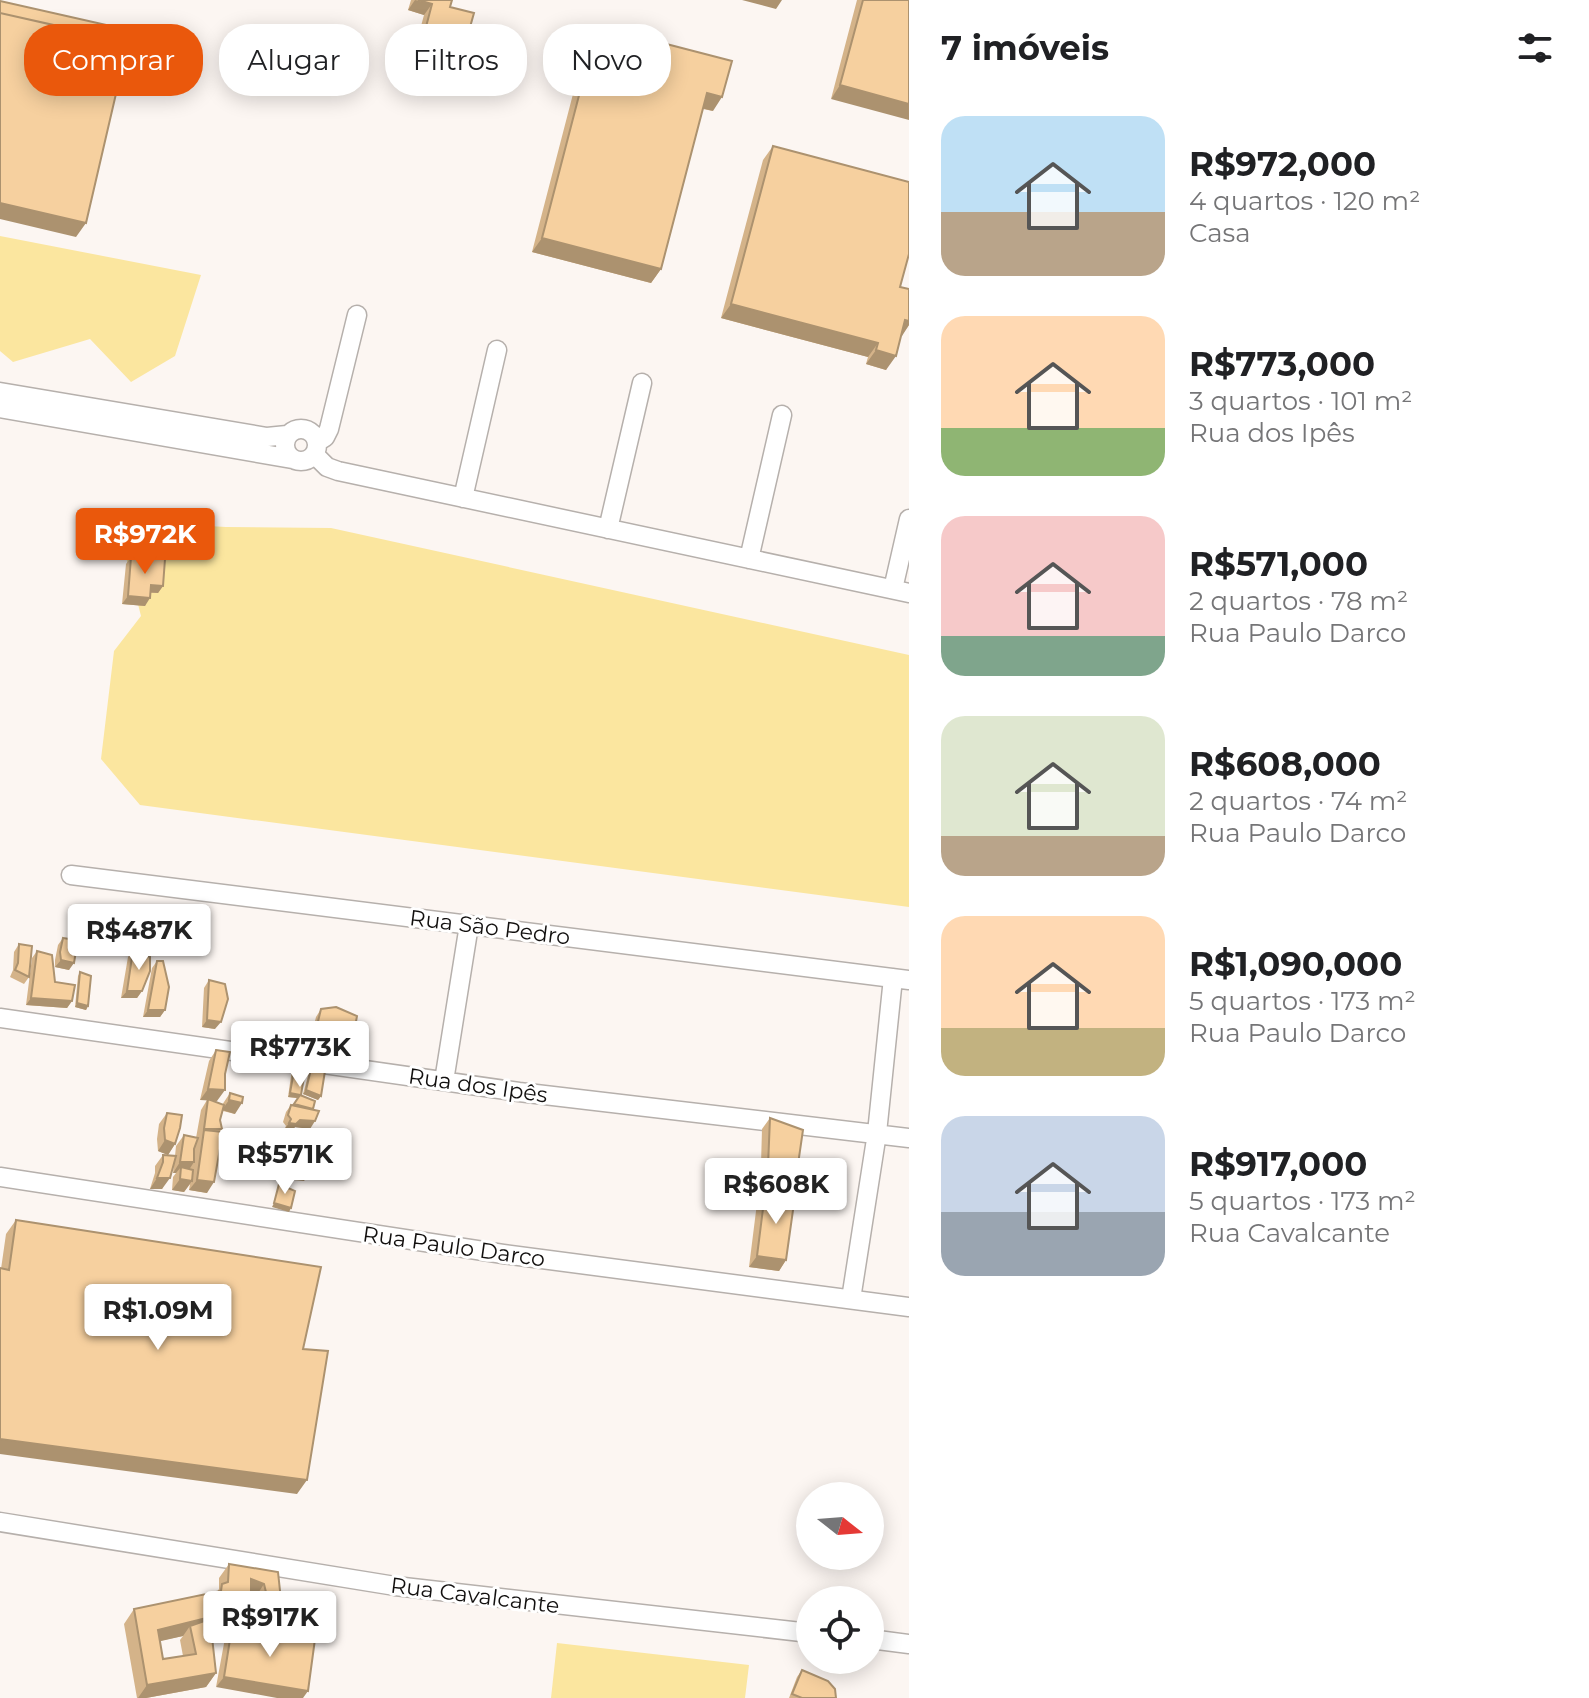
<!DOCTYPE html>
<html lang="pt">
<meta charset="utf-8">
<style>
body{margin:0;font-family:Montserrat,sans-serif;background:#f2f2f2;color:#202124;height:100vh;display:flex;flex-direction:column;font-size:30px;white-space:nowrap}
*{box-sizing:border-box;margin:0}
p{font-size:26px;color:#757577}
.icon{flex:none;width:44px;height:44px;fill:none;stroke:currentColor;stroke-width:2;stroke-linecap:round;stroke-linejoin:round}
.map{position:relative;flex:1;overflow:hidden}
.details{display:flex;flex-direction:column;background:#fff;width:680px}
.details>*{flex:none}
.top-card{position:absolute;left:24px;top:24px;width:760px;height:72px;display:flex;gap:16px}
.needle{width:52px;rotate:107deg}
.controls{position:absolute;left:796px;top:1482px;display:grid;gap:16px}
.controls a{display:grid;place-items:center;width:88px;height:88px;border-radius:50%;background:#fff;box-shadow:0 4px 20px #0003;font-size:40px}
.price{position:absolute;translate:-50% -68px;padding:0 18px;border-radius:8px;background:#fff;color:#222;font-size:26px;line-height:52px;filter:drop-shadow(0 2px 4px #0008)}
.price::after{content:'';position:absolute;left:50%;top:48px;width:24px;height:18px;margin-left:-12px;background:inherit;clip-path:polygon(0 0,100% 0,50% 100%)}
.price.current{background:#ea580c;color:#fff}
ul{padding:0;list-style:none}
li{display:flex;align-items:center;gap:24px;height:200px;padding:0 32px}
li span{display:grid;place-items:center;flex:none;width:224px;height:160px;border-radius:24px;color:#555}
li>.icon{margin-inline-start:auto}
span .icon{width:96px;height:96px;fill:#fffc;stroke-width:1}
li b{font-size:34px}
h2{display:flex;justify-content:space-between;align-items:center;height:96px;padding:0 32px;font-size:34px}
.pill{padding:0 28px;border-radius:32px;background:#fff;box-shadow:0 4px 20px #0003;font-size:28px;line-height:72px}
.pill.current{background:#ea580c;color:#fff}
main{display:flex;flex:1;min-height:0}
.map>svg:first-child{display:block}
.green{fill:#fbe69f}
.lines{fill:none;stroke-linecap:round;stroke-linejoin:round}
.street-casing{stroke:#b6b0ac;stroke-width:21}
.street{stroke:#fff;stroke-width:18}
.wall{fill:#d4b389;fill-rule:evenodd}
.shaded-wall{fill:#ac926f}
.building{fill:#f6d09f;stroke:#ac926f;stroke-width:2}
.labels{text-anchor:middle;stroke-width:6;stroke-linejoin:round;paint-order:stroke}
.street-label{font-size:22px;fill:#12100f;stroke:#fff}
</style>
<main>
<div class="map">
<svg width="909" height="1698" viewBox="0 0 909 1698">
<rect width="100%" height="100%" fill="#fcf6f2"/>
<path class="green" d="M0,236L201,275L175,356L131,382L90,339L13,362L0,351Z
M99,520L226,527L331,528L909,655V907L140,805L101,759L114,651L141,616L125,553Z
M557,1643L749,1665L745,1698H551Z"/>
<g class="lines">
<defs>
<path id="street" d="M0,392L267,437L287,435
M0,408L292,459
M285 445a16 16 0 1 1 32 0a16 16 0 1 1-32 0Z
M317,442L325,437L329,429L357,315
M314,454L327,467L338,471L909,593
M463,498L497,350
M608,529L642,383
M749,559L782,415
M893,589L909,519
M71,875L909,980
M0,1018L519,1092L909,1138
M444,1081L469,925
M0,1177L503,1254L909,1307
M851,1299L877,1133L893,978
M0,1522L395,1586L810,1633
M870,1639L909,1644"/>
</defs>
<use href="#street" class="street-casing"/>
<use href="#street" class="street"/>
</g>
<path class="wall" d="M411,0H452L450,7L463,52L456,63L414,52L424,15L408,10Z
M857,0H909L831,99Z
M597,26L713,111L703,109L661,269L651,283L532,252L587,40Z
M157,48L168,83L163,90L143,85L151,55Z
M773,146L900,287L909,289V325L901,336L886,370L866,364L868,357L721,318L763,160Z
M131,557L163,586L158,593H150L145,606L122,604L126,564Z
M63,938L76,951L69,970L55,967V960L58,945Z
M19,944L29,977L24,984L10,977L13,970L14,952Z
M133,950L142,991L137,998H121L128,957Z
M37,951L55,982L72,1001L67,1008L26,1005L32,958Z
M157,961L165,1010L160,1017H143L152,968Z
M80,972L88,1006L86,1010L75,1007L78,976Z
M209,980L215,1029L202,1027L204,988Z
M321,1009L352,1044L346,1051L310,1041L316,1017Z
M216,1050L217,1101H213L222,1105L230,1093L235,1114L223,1111L220,1120L222,1129L220,1132L207,1193L189,1190L190,1184L184,1192L172,1190L173,1177L176,1173H173L174,1163L162,1189H150L155,1173V1166L163,1155L175,1156L176,1146L184,1135L196,1138L201,1110L207,1100H200L209,1061Z
M295,1065L301,1095L313,1110L310,1129L295,1127L291,1132L284,1130L286,1126L283,1122L286,1112L291,1105H293L297,1098L288,1097L292,1069Z
M311,1069L321,1096L318,1100L303,1094L309,1072Z
M167,1113L175,1144L168,1155L158,1151L157,1139L159,1124Z
M770,1118L794,1192L792,1196L786,1260L779,1271L749,1267L757,1203L760,1200L762,1129Z
M286,1136L293,1148L296,1140L298,1136L307,1159L304,1162H295L281,1156L283,1148H281Z
M16,1220L303,1349L297,1494L1,1269L6,1234Z
M229,1564L278,1572L283,1619L273,1633L216,1687L225,1638L228,1634H225L226,1630L216,1632L213,1628L211,1629L216,1673L206,1687L146,1698H137L124,1624L134,1609L217,1592L219,1589V1578ZM183,1636L180,1640L183,1656L163,1659L159,1641Z
M802,1670L836,1698H789L797,1677Z"/>
<path class="shaded-wall" d="M415,0L432,4L424,15L408,10Z
M742,0H782L776,9Z
M422,42L463,52L456,63L414,52Z
M149,77L168,83L163,90L143,85Z
M840,85L909,104V120L831,99Z
M707,93L722,97L713,111L697,107Z
M0,203L86,223L76,237L0,219Z
M542,238L661,269L651,283L532,252Z
M731,304L878,343L868,357L721,318Z
M905,320L909,321V325L902,336L895,334Z
M876,350L896,356L886,370L866,364Z
M151,585L163,586L158,593L146,592Z
M128,596L150,598L145,606L122,604Z
M61,960L74,963L69,970L55,967Z
M127,991H142L137,998H121Z
M31,998L72,1001L67,1008L26,1005Z
M77,1003L88,1006L86,1010L75,1007Z
M148,1010H165L160,1017H143Z
M207,1020L221,1022L215,1029L202,1027Z
M315,1034L352,1044L346,1051L310,1041Z
M208,1089L225,1090L217,1101L200,1100Z
M306,1090L321,1096L318,1100L303,1094Z
M290,1093L300,1095L297,1098L288,1097Z
M229,1100L242,1103L235,1114L222,1110Z
M300,1120L315,1121L310,1129L295,1127L291,1132L284,1130L289,1123Z
M165,1140L175,1144L168,1155L158,1151Z
M284,1152L307,1159L304,1162H295L281,1156Z
M180,1162H194L187,1173L181,1167L176,1173H173Z
M280,1170L307,1177L304,1181L293,1180L277,1174Z
M157,1178H170L162,1189H150Z
M180,1179L192,1181L184,1192L172,1190Z
M197,1180L214,1182L207,1193L189,1190Z
M767,1190L794,1192L787,1203L765,1193Z
M274,1203L291,1208L289,1212L272,1207Z
M757,1256L786,1260L779,1271L749,1267Z
M0,1439L307,1480L297,1494L0,1454Z
M251,1579L264,1584L255,1598L241,1593Z
M223,1614L213,1628L191,1634L190,1626L183,1636L148,1644L158,1630Z
M235,1616L226,1630L216,1632L226,1618Z
M283,1619L273,1633L263,1635L273,1621Z
M235,1620H264L271,1621L261,1636L232,1627L228,1634H225Z
M216,1673L206,1687L146,1698H138L147,1685Z
M224,1677L308,1691L303,1698H277L216,1687Z"/>
<path class="building" d="M418,0H452L450,7L474,13L463,52L422,42L432,4Z
M863,0H909V104L840,85Z
M0,1L124,29L121,40L0,13Z
M0,13L128,42L86,223L0,203Z
M597,26L732,61L722,97L707,93L661,269L542,238Z
M157,48L176,54L168,83L149,77Z
M773,146L909,182V254L900,287L909,289V321L905,320L896,356L876,350L878,343L731,304Z
M131,557L165,559L163,586L151,585L150,598L128,596Z
M63,938L82,941L76,951L74,963L61,960L60,952Z
M19,944L32,946L29,977L15,970L18,963Z
M133,950L150,957V971L142,991H127Z
M37,951L52,955L55,982L75,985L72,1001L31,998Z
M157,961H163L169,987L165,1010H148Z
M80,972L91,976L88,1006L77,1003Z
M209,980L225,984L228,999L221,1022L207,1020Z
M336,1007L357,1016L352,1044L315,1034L321,1009Z
M216,1050L230,1052L225,1074V1090L208,1089Z
M295,1065L305,1071L301,1095H300L315,1101L313,1109L294,1104L300,1095L290,1093Z
M311,1069L325,1071L321,1096L306,1090Z
M230,1093L243,1097L242,1103L229,1100Z
M208,1099L224,1105L220,1120L222,1129H204Z
M291,1105L319,1111L315,1121L300,1120L296,1124L289,1123L291,1119L288,1115Z
M167,1113L182,1115L180,1128L175,1144L165,1140L164,1128Z
M770,1118L803,1130L794,1192L767,1190Z
M204,1130L223,1132L214,1182L197,1180Z
M184,1135L198,1138L194,1149V1162H180Z
M286,1136L295,1138L293,1146L284,1144Z
M298,1136L310,1138L305,1147L296,1146Z
M284,1146L309,1152L307,1159L298,1158L284,1152Z
M163,1155L176,1156L170,1178H157L163,1162Z
M283,1161L309,1168L307,1177L295,1176L280,1170Z
M181,1167L193,1170L192,1181L180,1179Z
M279,1184L295,1191L291,1208L274,1203Z
M765,1193L795,1196L786,1260L757,1256Z
M16,1220L321,1267L303,1349L328,1351L307,1480L0,1439V1268L9,1270Z
M229,1564L278,1572L283,1619L273,1621L264,1584L251,1579V1594L258,1592L259,1599H266L271,1621L264,1620L259,1623L235,1620V1616L226,1618L223,1614L158,1630L163,1659L196,1654L190,1626L210,1619L216,1673L147,1685L134,1609L221,1591L222,1584L228,1582Z
M232,1627L315,1639L308,1691L224,1677Z
M802,1670L828,1681L835,1689L836,1698H802L792,1694Z"/>
<g class="labels">
<g class="street-label">
<text transform="translate(490 927) rotate(7)" y="8">Rua São Pedro</text>
<text transform="translate(478 1085) rotate(8)" y="8">Rua dos Ipês</text>
<text transform="translate(454 1246) rotate(8)" y="8">Rua Paulo Darco</text>
<text transform="translate(475 1595) rotate(7)" y="8">Rua Cavalcante</text>
</g>
</g>
</svg>
<div class="controls">
<a><svg class="needle" viewBox="-14 -14 28 28"><path d="M0-13l5 13h-10z" fill="#e53935"/><path d="M0 13l5-13h-10z" fill="#757577"/></svg></a>
<a><svg class="icon" aria-label="locate" viewBox="0 0 24 24"><circle cx="12" cy="12" r="6"/><path d="M12 2v4M12 18v4M2 12h4M18 12h4"/></svg></a>
</div>
<b class="price current" style="left:145px;top:576px">R$972K</b>
<b class="price" style="left:139px;top:972px">R$487K</b>
<b class="price" style="left:300px;top:1089px">R$773K</b>
<b class="price" style="left:285px;top:1196px">R$571K</b>
<b class="price" style="left:776px;top:1226px">R$608K</b>
<b class="price" style="left:158px;top:1352px">R$1.09M</b>
<b class="price" style="left:270px;top:1659px">R$917K</b>
<div class="top-card">
<a class="pill current">Comprar</a>
<a class="pill">Alugar</a>
<a class="pill">Filtros</a>
<a class="pill">Novo</a>
</div>
</div>
<section class="details">
<h2>7 imóveis<svg class="icon" aria-label="filters" viewBox="0 0 24 24"><path d="M4 7h16M4 17h16"/><circle cx="9" cy="7" r="2"/><circle cx="15" cy="17" r="2"/></svg></h2>
<ul>
<li><span style="background:linear-gradient(#bfe0f5 60%,#b9a48a 0)"><svg class="icon" aria-label="home" viewBox="0 0 24 24"><path d="M3 11l9-7 9 7M6 9v11h12V9"/></svg></span><div><b>R$972,000</b><p>4 quartos · 120 m²</p><p>Casa</p></div></li>
<li><span style="background:linear-gradient(#ffd9b3 70%,#8fb573 0)"><svg class="icon" aria-label="home" viewBox="0 0 24 24"><path d="M3 11l9-7 9 7M6 9v11h12V9"/></svg></span><div><b>R$773,000</b><p>3 quartos · 101 m²</p><p>Rua dos Ipês</p></div></li>
<li><span style="background:linear-gradient(#f6c9c9 75%,#7fa58c 0)"><svg class="icon" aria-label="home" viewBox="0 0 24 24"><path d="M3 11l9-7 9 7M6 9v11h12V9"/></svg></span><div><b>R$571,000</b><p>2 quartos · 78 m²</p><p>Rua Paulo Darco</p></div></li>
<li><span style="background:linear-gradient(#dfe7d0 75%,#b9a48a 0)"><svg class="icon" aria-label="home" viewBox="0 0 24 24"><path d="M3 11l9-7 9 7M6 9v11h12V9"/></svg></span><div><b>R$608,000</b><p>2 quartos · 74 m²</p><p>Rua Paulo Darco</p></div></li>
<li><span style="background:linear-gradient(#ffd9b3 70%,#c2b280 0)"><svg class="icon" aria-label="home" viewBox="0 0 24 24"><path d="M3 11l9-7 9 7M6 9v11h12V9"/></svg></span><div><b>R$1,090,000</b><p>5 quartos · 173 m²</p><p>Rua Paulo Darco</p></div></li>
<li><span style="background:linear-gradient(#c9d6e8 60%,#9aa5b1 0)"><svg class="icon" aria-label="home" viewBox="0 0 24 24"><path d="M3 11l9-7 9 7M6 9v11h12V9"/></svg></span><div><b>R$917,000</b><p>5 quartos · 173 m²</p><p>Rua Cavalcante</p></div></li>
</ul>
</section>
</main>
